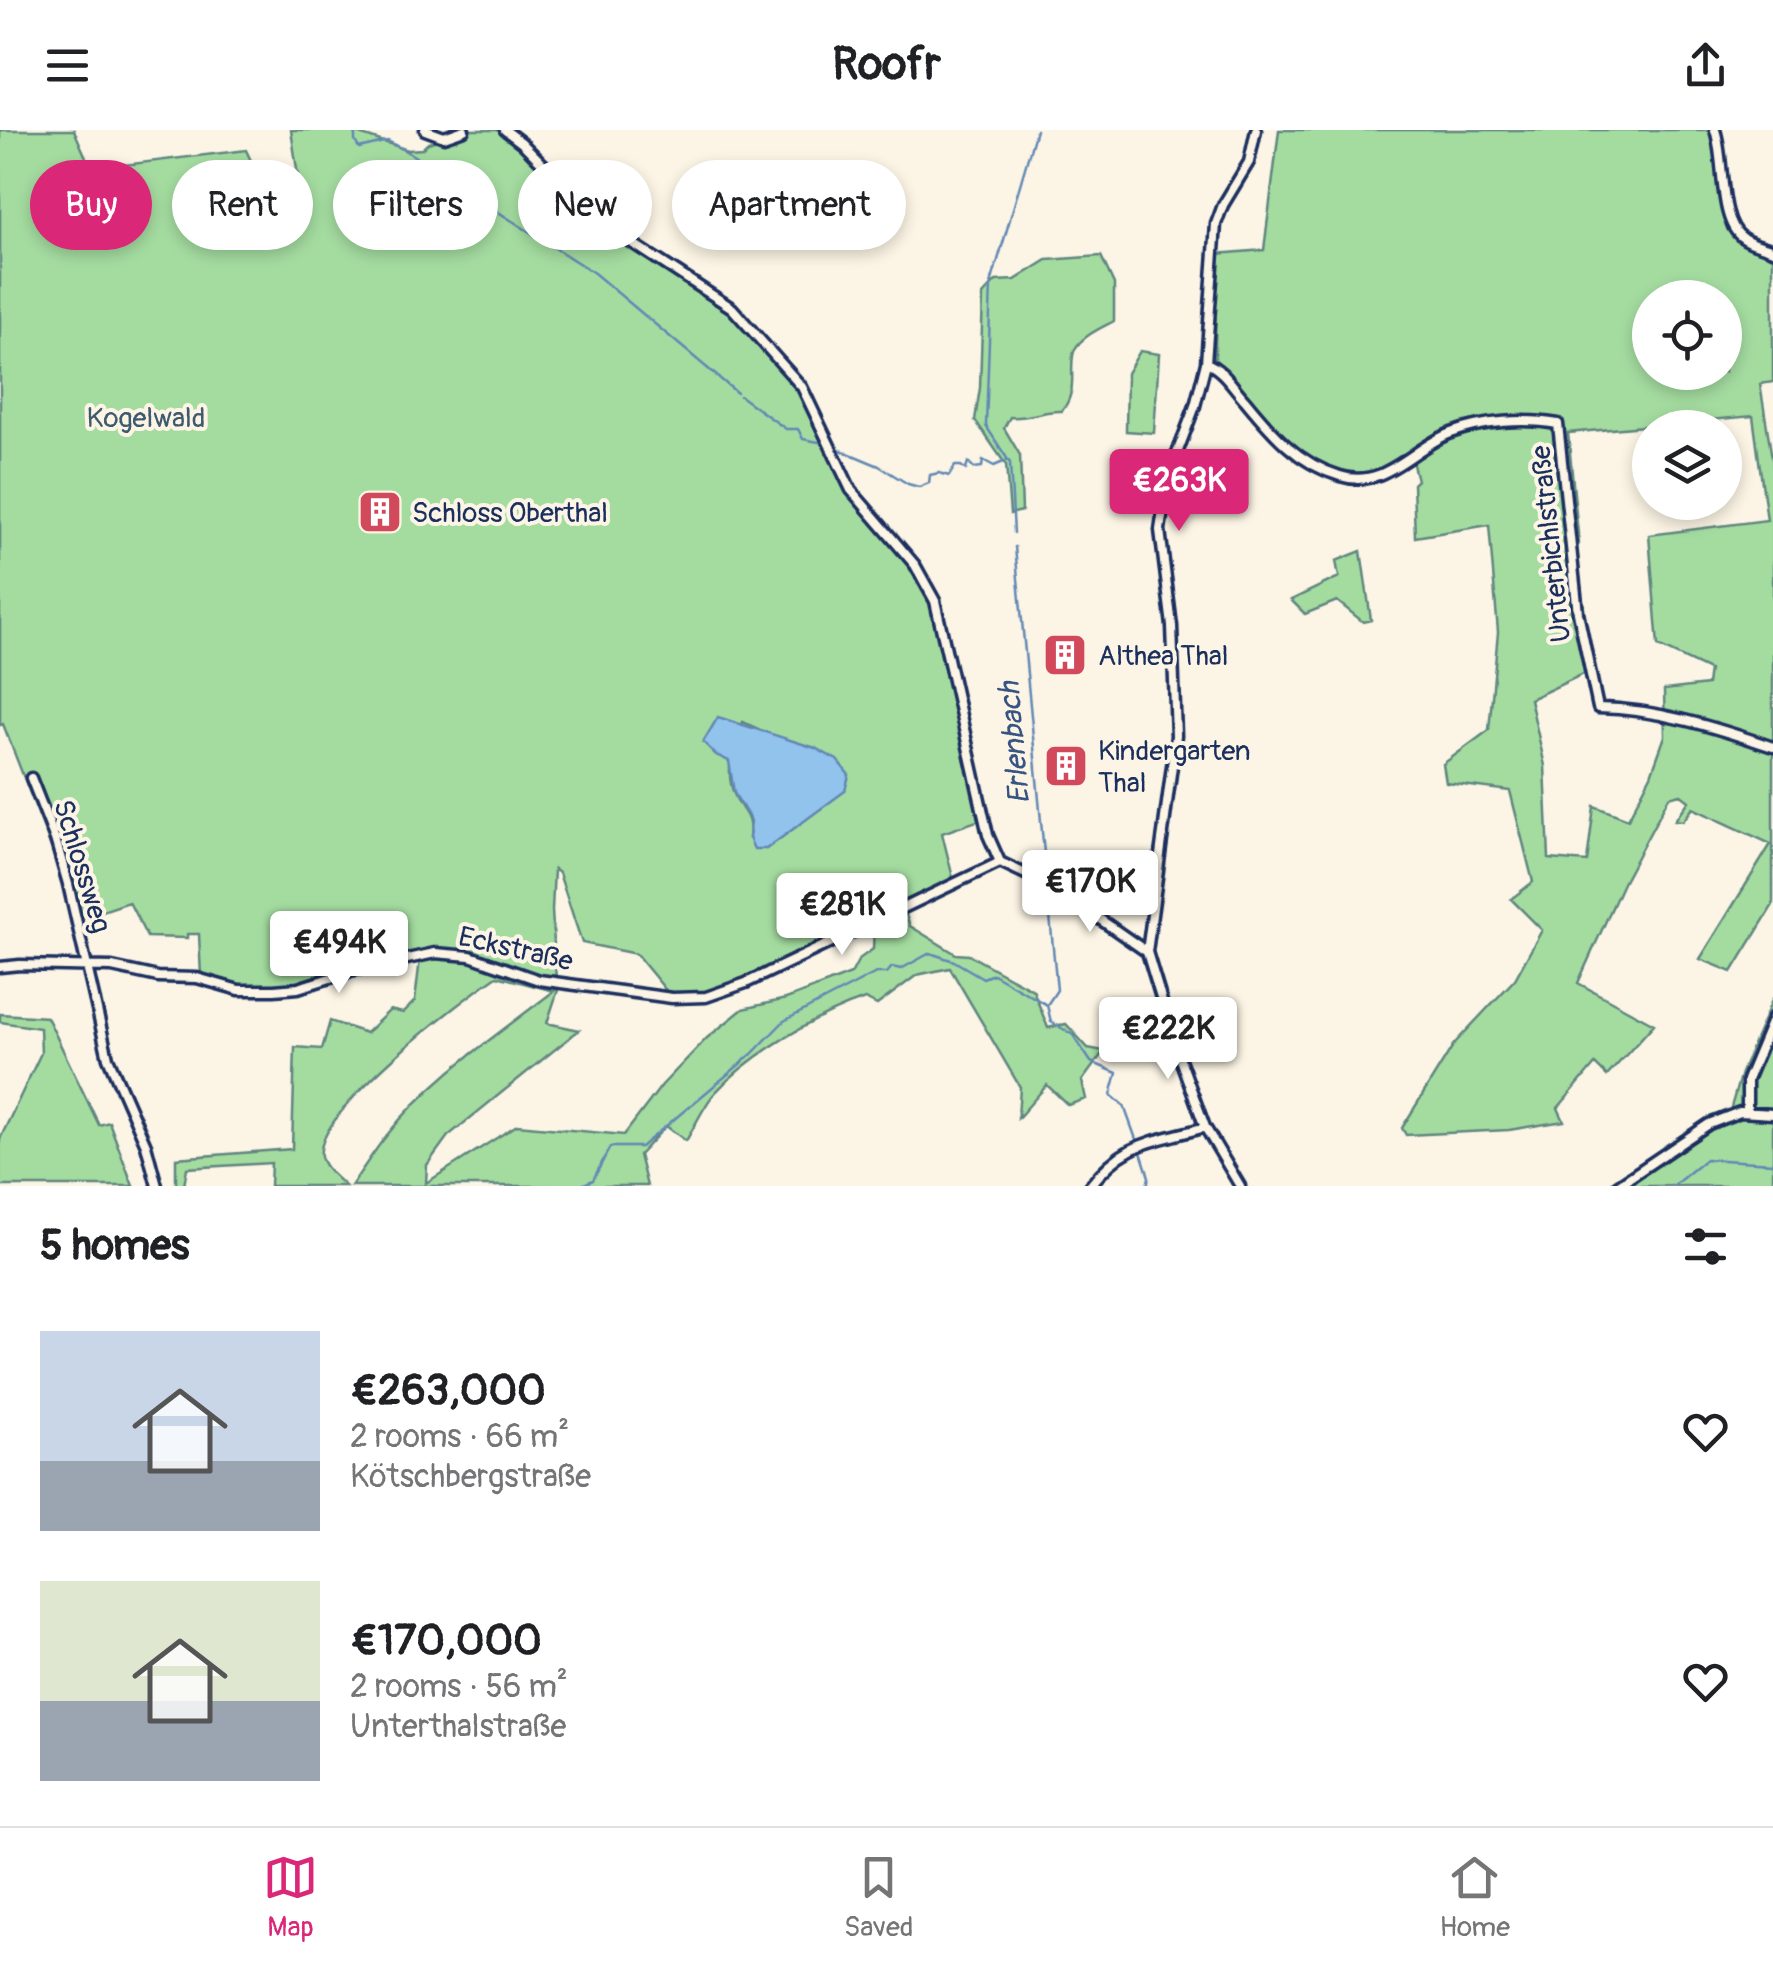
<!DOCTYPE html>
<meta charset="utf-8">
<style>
body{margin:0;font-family:Pangolin,sans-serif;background:#f6f6f6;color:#202124;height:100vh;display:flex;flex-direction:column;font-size:38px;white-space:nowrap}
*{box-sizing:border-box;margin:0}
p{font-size:32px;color:#757577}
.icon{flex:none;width:55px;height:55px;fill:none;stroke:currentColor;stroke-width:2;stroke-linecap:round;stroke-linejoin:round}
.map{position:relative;height:1056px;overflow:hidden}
.panel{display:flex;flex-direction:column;background:#fff;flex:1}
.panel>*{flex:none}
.hud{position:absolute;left:30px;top:30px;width:1000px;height:90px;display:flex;gap:20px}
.tools{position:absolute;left:1632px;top:150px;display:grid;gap:20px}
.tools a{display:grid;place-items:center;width:110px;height:110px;border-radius:50%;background:#fff;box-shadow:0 5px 15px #0003;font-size:50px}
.price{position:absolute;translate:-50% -85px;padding:0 22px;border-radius:10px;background:#fff;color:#222;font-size:32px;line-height:65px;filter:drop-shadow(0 2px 5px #0008)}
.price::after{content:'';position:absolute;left:50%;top:60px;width:30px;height:22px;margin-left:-15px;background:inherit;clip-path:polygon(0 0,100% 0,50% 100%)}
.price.selected{background:#db2777;color:#fff}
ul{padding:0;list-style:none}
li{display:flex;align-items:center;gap:30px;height:250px;padding:0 40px}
li span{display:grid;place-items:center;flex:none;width:280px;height:200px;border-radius:0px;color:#555}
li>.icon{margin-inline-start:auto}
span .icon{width:120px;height:120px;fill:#fffc;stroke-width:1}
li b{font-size:42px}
h2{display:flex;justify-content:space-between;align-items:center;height:120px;padding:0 40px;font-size:42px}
.chip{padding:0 35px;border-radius:45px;background:#fff;box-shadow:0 5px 15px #0003;font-size:35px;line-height:90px}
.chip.selected{background:#db2777;color:#fff}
header{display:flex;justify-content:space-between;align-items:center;height:130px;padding:0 40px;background:#fff;font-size:45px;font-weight:700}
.menu{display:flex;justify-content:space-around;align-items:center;height:140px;border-top:2px solid #e0e0e0;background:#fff;font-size:28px;color:#757577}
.menu a{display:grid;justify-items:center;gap:5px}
.menu .selected{color:#db2777}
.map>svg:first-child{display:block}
.green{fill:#a4dca0;stroke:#60867f;stroke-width:2.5;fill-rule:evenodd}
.water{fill:#91c3ed;stroke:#6288b4;stroke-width:2.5}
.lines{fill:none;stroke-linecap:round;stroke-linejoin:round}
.stream{stroke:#6288b4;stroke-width:2.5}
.minor-casing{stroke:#1b2f5e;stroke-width:15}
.minor{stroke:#fcf5e5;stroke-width:8}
.labels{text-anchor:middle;stroke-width:8;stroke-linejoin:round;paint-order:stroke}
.park-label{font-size:28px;fill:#3d5a6e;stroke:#fcf5e5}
.poi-label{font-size:28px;fill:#1b2f5e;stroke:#fcf5e5;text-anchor:start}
.street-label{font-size:28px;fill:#1b2f5e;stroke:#fcf5e5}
.water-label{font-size:30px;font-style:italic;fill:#385482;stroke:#fcf5e5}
</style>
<header><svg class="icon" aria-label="menu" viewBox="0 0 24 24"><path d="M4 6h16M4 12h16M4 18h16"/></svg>Roofr<svg class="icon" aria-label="share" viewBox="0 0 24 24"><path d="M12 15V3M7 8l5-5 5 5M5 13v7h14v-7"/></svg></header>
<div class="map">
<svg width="1773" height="1056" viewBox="0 0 1773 1056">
<rect width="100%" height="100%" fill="#fcf5e5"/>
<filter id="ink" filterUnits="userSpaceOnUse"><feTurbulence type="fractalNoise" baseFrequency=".01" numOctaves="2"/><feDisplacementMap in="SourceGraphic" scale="20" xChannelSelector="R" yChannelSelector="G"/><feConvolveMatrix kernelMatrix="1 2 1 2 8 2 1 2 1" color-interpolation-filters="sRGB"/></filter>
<g filter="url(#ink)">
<path class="green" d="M0,0H74L91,39L246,20L267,65L301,66L291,0H358L359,4L408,20L422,19L428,13L468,0H499L508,3L586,81L729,178L800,258L848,361L913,437L932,472L960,582L980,690L942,703L953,748L744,850C719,859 696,865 669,864L636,824L582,813L559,743L554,739L552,780L556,851L477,826L412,824L355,837L301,855L240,858L201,846L199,804H187V808L147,807L129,772L79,789L3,594L0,595ZM743,592L773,606L815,618L849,645L844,661L766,719L749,708C752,683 742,684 734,664C724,638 734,616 743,592Z
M1279,0H1712C1723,30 1713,85 1737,107C1747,115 1761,119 1773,124V252L1760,254L1773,334V775L1732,842L1700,829L1771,714L1693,678L1683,691L1675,690L1689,671L1680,664L1669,667L1623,753L1578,853L1654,894L1607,946L1595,934L1558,978L1564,991L1509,1000L1406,1005L1402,998L1454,914L1515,849L1542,800L1511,769L1533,752L1510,661L1446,653L1443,634L1489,600L1498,502L1489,395L1415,407L1413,354L1417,350L1410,323C1399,329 1389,338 1376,342C1309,358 1251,272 1215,229L1216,124L1264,120ZM1650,168H1725V242H1650ZM1753,286L1767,390L1649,405L1658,516L1709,540L1707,555L1664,560L1665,606L1651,645L1628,689L1594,676L1587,732L1549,729L1545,636L1530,569L1592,540L1576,418L1579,414L1568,303Z
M1101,126L1114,154V191C1101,198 1082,206 1075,219C1067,236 1080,258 1062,281C1042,280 1029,289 1010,287L1004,298L1020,325L1022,381L1010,384L1006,335L975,290L980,258L983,165L996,151L1015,150L1047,130Z
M1140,221L1159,224L1154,303L1126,301L1127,243Z
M1361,421L1371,490L1363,492L1337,471L1305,484L1291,470L1339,447L1336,431Z
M906,785L910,796L956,824L969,825L1033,860L1048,898L1066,894L1088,918L1104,921L1082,951L1086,969L1068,975L1047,955L1018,988L1020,957L950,838L917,845L877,875L865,869C817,885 749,925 714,964C703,977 695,996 686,1011L666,996L639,1025L647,1056H351C363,1039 374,1021 387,1005C432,948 497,905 554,861L497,846C462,870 314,982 321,1026C323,1038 337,1048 345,1056H270L271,1033L187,1038L184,1056H176V1028L292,1019L295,917L322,919L330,891L366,903L390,880L403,883L415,871L420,829L470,830L533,853L559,857L547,893L579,900L448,1006L427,1035L426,1053L517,995L624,1005L662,955L707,908L743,879L786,869L851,844L859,829L873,819L874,796Z
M1773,868V1056H1627L1700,1006L1727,991L1741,943Z
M0,884L47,887L99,995L109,992L133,1056H0V1009L41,923L40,898L0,892Z"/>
<path class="water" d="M718,587L815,618L837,630L849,645L845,661L766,719H754L749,708L751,691L734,663L729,631L716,625L703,612Z"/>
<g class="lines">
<path class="stream" d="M355,0V11L359,18L388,11L416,27
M420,32L594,143L737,263
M740,266L786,299H798L803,309L824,313
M836,318L879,336L908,354L919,357L929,353L930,345L939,343L949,346L955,336H961L966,340L968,332L974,338L982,337L983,330L994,336L1008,330
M1014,403L1010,333L986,296L991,154L1036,0
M1015,417L1057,860L1047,875L1051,892L1073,905L1091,932L1117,943L1111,965L1124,976L1137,1012
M1140,1019L1149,1047L1147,1056
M580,1056L593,1050L610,1017H641L752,924L784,891L876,843H887L892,837L901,839L930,823L954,831L983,848L993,844L1047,875
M1673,1056L1706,1029L1773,1033"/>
<defs>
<path id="minor" d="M425,0L444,7L464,0
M505,0L522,13L603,94L732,178L802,257L851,360L915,435L935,471L988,705L1000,732
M1715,0C1725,28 1718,92 1743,108C1751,114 1763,116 1773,120
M1206,233C1223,239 1233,257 1245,270C1272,303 1297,333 1340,346C1385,360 1413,317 1451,303C1483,291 1525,288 1558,294L1578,483L1598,578C1658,579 1717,598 1773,617
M31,648L55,709L68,754L108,928L146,1015L157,1056
M1000,732L1055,758L1147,822L1177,921L1205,997L1240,1056
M1147,822L1176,606L1172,496L1160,400L1168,347L1195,276L1206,233L1216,94L1223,75L1249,32L1256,0
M0,837L20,835L112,837L158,847L197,848L239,860H274L298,858L356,840L435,823L470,826L539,850L672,868L706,867L746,853L1000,732
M1747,981V950L1773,888
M1090,1056C1126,1010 1152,1013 1205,997
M1617,1056L1709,994L1740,982L1773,984"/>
</defs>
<use href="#minor" class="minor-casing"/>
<use href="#minor" class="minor"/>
</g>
</g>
<defs>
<symbol id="building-square" viewBox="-11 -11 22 22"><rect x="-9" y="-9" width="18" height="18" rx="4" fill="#d1495b" stroke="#fcf5e5"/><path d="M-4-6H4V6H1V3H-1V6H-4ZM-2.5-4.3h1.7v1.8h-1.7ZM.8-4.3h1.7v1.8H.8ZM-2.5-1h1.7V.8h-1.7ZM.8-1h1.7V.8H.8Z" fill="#fff"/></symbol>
</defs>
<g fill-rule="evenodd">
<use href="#building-square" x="355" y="357" width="50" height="50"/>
<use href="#building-square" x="1040" y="500" width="50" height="50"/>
<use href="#building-square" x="1041" y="611" width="50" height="50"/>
</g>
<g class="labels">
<g class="park-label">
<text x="146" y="297">Kogelwald</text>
</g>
<g class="poi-label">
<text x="412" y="392">Schloss Oberthal</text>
<text x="1098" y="535">Althea Thal</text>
<text x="1098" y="630">Kindergarten<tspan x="1098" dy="32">Thal</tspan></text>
</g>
<g class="street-label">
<text transform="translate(1550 414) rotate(-96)" y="10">Unterbichlstraße</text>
<text transform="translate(83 736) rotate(73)" y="10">Schlossweg</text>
<text transform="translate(516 818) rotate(13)" y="10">Eckstraße</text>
</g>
<g class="water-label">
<text transform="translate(1014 613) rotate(-95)" y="10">Erlenbach</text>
</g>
</g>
</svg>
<div class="tools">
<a><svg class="icon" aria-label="locate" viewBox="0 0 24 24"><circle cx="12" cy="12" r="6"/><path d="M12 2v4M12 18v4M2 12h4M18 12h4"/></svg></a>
<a><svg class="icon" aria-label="layers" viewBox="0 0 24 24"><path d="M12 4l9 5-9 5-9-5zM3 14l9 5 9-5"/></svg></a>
</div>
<b class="price selected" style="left:1179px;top:404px">€263K</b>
<b class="price" style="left:1090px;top:805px">€170K</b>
<b class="price" style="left:842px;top:828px">€281K</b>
<b class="price" style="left:339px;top:866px">€494K</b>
<b class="price" style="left:1168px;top:952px">€222K</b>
<div class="hud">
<a class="chip selected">Buy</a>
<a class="chip">Rent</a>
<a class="chip">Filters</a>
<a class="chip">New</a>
<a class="chip">Apartment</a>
</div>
</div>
<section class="panel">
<h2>5 homes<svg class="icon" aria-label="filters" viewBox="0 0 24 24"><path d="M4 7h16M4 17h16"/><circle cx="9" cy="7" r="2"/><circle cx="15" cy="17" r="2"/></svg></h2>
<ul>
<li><span style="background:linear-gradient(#c9d6e8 65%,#9aa5b1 0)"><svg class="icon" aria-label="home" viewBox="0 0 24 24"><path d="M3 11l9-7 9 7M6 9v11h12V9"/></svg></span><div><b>€263,000</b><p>2 rooms · 66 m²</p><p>Kötschbergstraße</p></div><svg class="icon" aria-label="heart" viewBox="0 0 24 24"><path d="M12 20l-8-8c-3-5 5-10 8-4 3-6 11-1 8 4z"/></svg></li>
<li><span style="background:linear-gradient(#dfe7d0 60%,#9aa5b1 0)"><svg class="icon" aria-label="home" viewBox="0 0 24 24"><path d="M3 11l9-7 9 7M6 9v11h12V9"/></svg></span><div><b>€170,000</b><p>2 rooms · 56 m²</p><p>Unterthalstraße</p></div><svg class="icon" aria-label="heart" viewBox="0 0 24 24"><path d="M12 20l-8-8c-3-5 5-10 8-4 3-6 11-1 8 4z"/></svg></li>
</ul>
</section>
<nav class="menu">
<a class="selected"><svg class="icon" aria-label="map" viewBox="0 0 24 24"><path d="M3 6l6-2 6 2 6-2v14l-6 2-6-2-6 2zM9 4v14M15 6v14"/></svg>Map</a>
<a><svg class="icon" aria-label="saved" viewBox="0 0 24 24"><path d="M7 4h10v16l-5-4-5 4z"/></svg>Saved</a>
<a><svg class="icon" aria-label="home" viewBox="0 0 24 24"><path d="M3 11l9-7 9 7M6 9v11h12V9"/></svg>Home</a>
</nav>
